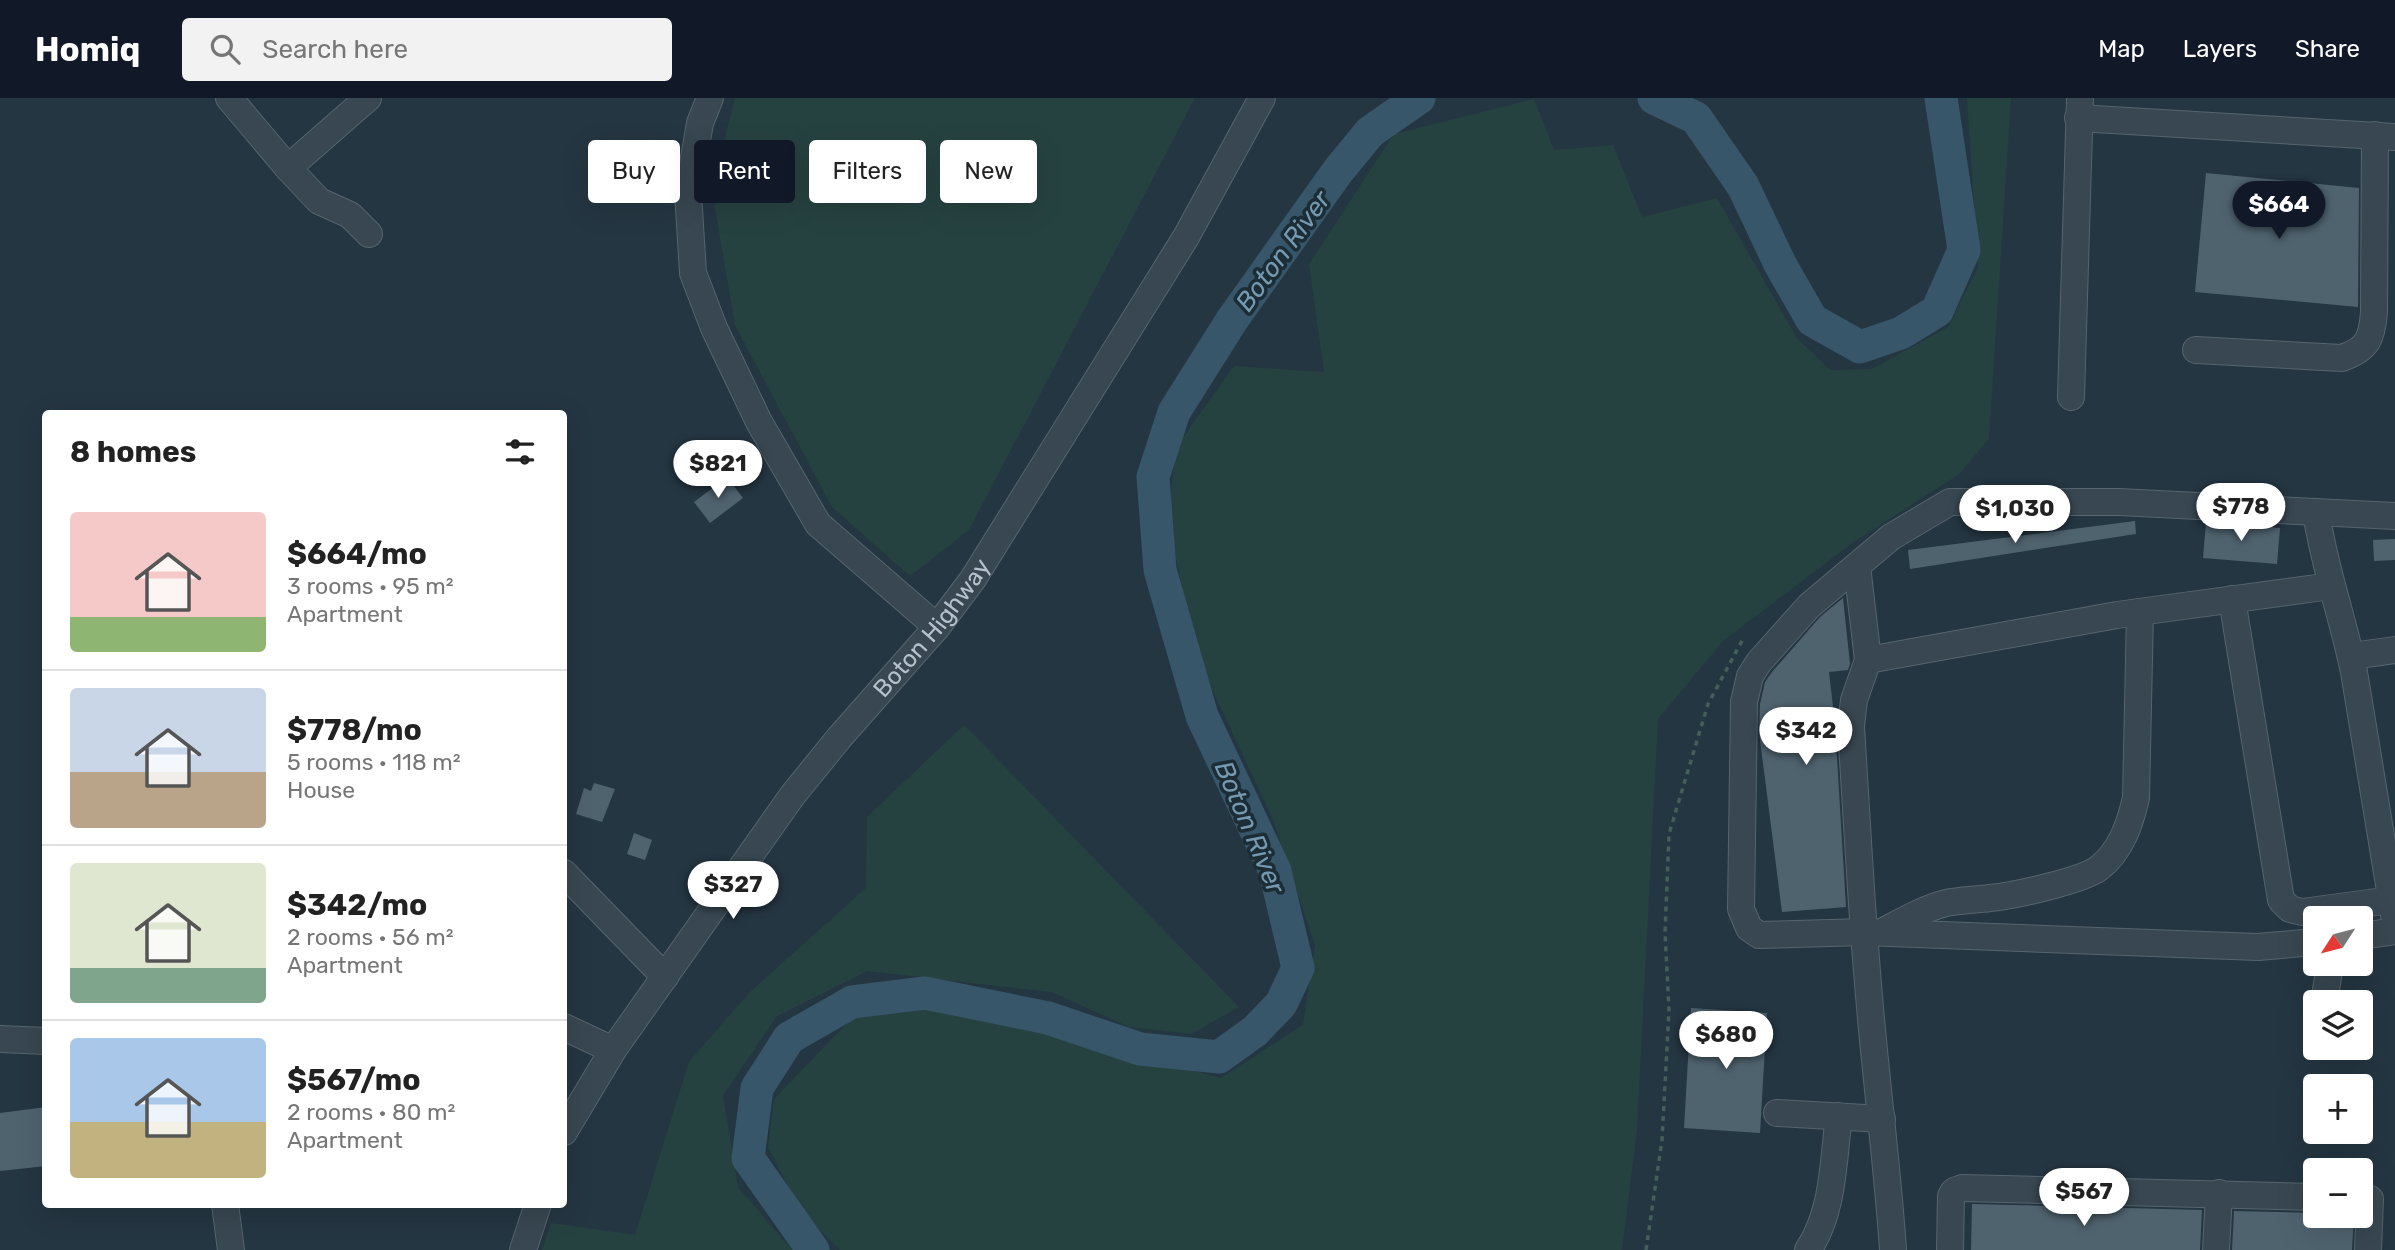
<!DOCTYPE html>
<meta charset="utf-8">
<style>
body{margin:0;font-family:Rubik,sans-serif;background:#f2f2f2;color:#222;height:100vh;display:flex;flex-direction:column;font-size:26px;white-space:nowrap}
*{box-sizing:border-box;margin:0}
p{font-size:23px;color:#767676}
.icon{flex:none;width:38px;height:38px;fill:none;stroke:currentColor;stroke-width:2;stroke-linecap:round;stroke-linejoin:round}
.map{position:relative;flex:1;overflow:hidden}
.drawer{position:absolute;left:42px;top:312px;width:525px;height:798px;display:flex;flex-direction:column;background:#fff;border-radius:7px;box-shadow:0 7px 28px #0002}
.drawer>*{flex:none}
.top-card{position:absolute;left:588px;top:42px;width:665px;height:63px;display:flex;gap:14px}
.needle{width:46px;rotate:234deg}
.controls{position:absolute;left:2303px;top:808px;display:grid;gap:14px}
.controls a{display:grid;place-items:center;width:70px;height:70px;border-radius:7px;background:#fff;box-shadow:0 7px 28px #0002;font-size:35px}
.price{position:absolute;translate:-50% -60px;padding:0 16px;border-radius:24px;background:#fff;color:#222;font-size:23px;line-height:46px;filter:drop-shadow(0 2px 4px #0008)}
.price::after{content:'';position:absolute;left:50%;top:42px;width:21px;height:16px;margin-left:-10px;background:inherit;clip-path:polygon(0 0,100% 0,50% 100%)}
.price.current{background:#111827;color:#fff}
ul{padding:0;list-style:none}
li{display:flex;align-items:center;gap:21px;height:175px;padding:0 28px}
li+li{border-top:2px solid #e0e0e0}
li span{display:grid;place-items:center;flex:none;width:196px;height:140px;border-radius:7px;color:#555}
li>.icon{margin-inline-start:auto}
span .icon{width:84px;height:84px;fill:#fffc;stroke-width:1}
li b{font-size:30px}
h2{display:flex;justify-content:space-between;align-items:center;height:84px;padding:0 28px;font-size:30px}
.chip{padding:0 24px;border-radius:7px;background:#fff;box-shadow:0 7px 28px #0002;font-size:24px;line-height:63px}
.chip.current{background:#111827;color:#fff}
header{display:flex;align-items:center;gap:42px;box-sizing:border-box;height:98px;padding:0 35px;background:#111827;color:#fff}
header strong{font-size:33px}
nav{display:flex;gap:38px;margin-inline-start:auto;font-size:24px}
.search{width:490px;height:63px;background:#f2f2f2;display:flex;align-items:center;gap:18px;box-sizing:border-box;padding:0 24px;border-radius:7px;color:#767676;font-size:26px}
.map>svg:first-child{display:block}
.green{fill:#264240}
.lines{fill:none;stroke-linecap:round;stroke-linejoin:round}
.river{stroke:#375669;stroke-width:33}
.building{fill:#4f636f}
.minor-casing{stroke:#56656e;stroke-width:28}
.path{stroke:#445e5c;stroke-width:3.5;stroke-dasharray:5 5;stroke-linecap:butt}
.minor{stroke:#384751;stroke-width:26}
.labels{text-anchor:middle;stroke-width:7;stroke-linejoin:round;paint-order:stroke}
.street-label{font-size:24px;fill:#b5c2cb;stroke:#1d2d36}
.water-label{font-size:26px;font-style:italic;fill:#7499b0;stroke:#1d2d36}
</style>
<header>
<strong>Homiq</strong>
<div class="search"><svg class="icon" aria-label="search" viewBox="0 0 24 24"><circle cx="10" cy="10" r="6"/><path d="M15 15l6 6"/></svg>Search here</div>
<nav><a>Map</a><a>Layers</a><a>Share</a></nav>
</header>
<div class="map">
<svg width="2395" height="1152" viewBox="0 0 2395 1152">
<rect width="100%" height="100%" fill="#243642"/>
<path class="green" d="M735,0H1195L969,432L910,478L832,409L735,227L712,92Z
M1967,0H2011L1989,341L1958,377L1855,443L1724,542L1658,621L1637,1032L1622,1152H840L800,1112L768,1049L774,1001L856,916L926,908L1044,933L1221,980L1303,927L1315,847L1273,722L1197,559L1168,423L1176,349L1234,268L1324,274L1309,166L1394,36L1534,1L1554,52L1613,47L1642,119L1717,100L1796,239L1830,272L1872,271L1948,229L1978,169Z
M964,627L1239,909L1191,936L1129,929L1052,894L867,873L777,918L723,997L738,1089L792,1152H542L551,1125L635,1137L689,964L750,894L866,790L867,719Z"/>
<g class="lines">
<path class="river" d="M1654,0L1696,20L1743,88L1780,166L1812,222L1860,249L1901,235L1937,213L1964,152L1941,0
M813,1152L748,1060L757,990L789,940L852,904L925,895L1048,920L1140,951L1219,959L1255,933L1281,906L1298,870L1275,773L1202,618L1160,472L1153,379L1174,314L1232,222L1338,73L1370,34L1419,0"/>
</g>
<path class="building" d="M2206,75L2359,90L2358,209L2195,194Z
M727,379L743,400L710,425L694,404Z
M2135,423L2136,436L1910,471L1908,452Z
M2206,424L2280,430L2277,466L2203,460Z
M2395,441V462L2374,463L2373,442Z
M1843,500L1850,566L1848,572L1829,574L1835,626L1846,809L1782,814L1759,634L1760,606L1765,584L1772,574L1820,519Z
M594,685L615,691L602,724L576,716L584,690L591,693Z
M634,735L652,742L645,762L627,756Z
M1691,910L1767,915L1760,1035L1684,1030Z
M46,1009V1068L0,1073V1015Z
M1972,1106L2202,1112L2200,1152H1971Z
M2234,1113L2315,1115V1118H2354L2352,1152H2232Z"/>
<g class="lines">
<defs>
<g id="minor">
<path d="M229,0L288,70L368,0"/>
<path d="M710,0L700,25L688,95L693,175L714,230L759,324L818,426L937,529"/>
<path d="M2078,20L2395,39"/>
<path d="M288,70L319,103L350,117L369,136"/>
<path d="M2196,252L2342,260C2368,251 2372,240 2374,214L2375,37"/>
<path d="M2071,299L2080,0"/>
<path d="M2316,414C2324,469 2343,520 2354,574L2394,817"/>
<path d="M1857,468L1868,562L1854,602L1851,628C1858,742 1864,858 1876,972C1882,1032 1889,1091 1893,1152"/>
<path d="M2232,501L2281,802L2290,811L2302,814L2391,802"/>
<path d="M2351,558L2395,552"/>
<path d="M1868,562L2117,517L2331,488"/>
<path d="M564,775L665,879"/>
<path d="M1882,834C1903,823 1923,811 1946,805C1960,802 1975,802 1990,800C2012,798 2082,783 2099,770C2121,753 2130,726 2136,700L2140,514"/>
<path d="M2361,838L2395,833"/>
<path d="M2315,844L2258,849L1864,834L1759,837L1749,830L1741,811L1744,604L1750,578L1759,564L1809,508L1891,439L1950,404H2119L2395,418"/>
<path d="M2324,905L2330,866"/>
<path d="M564,929L613,952"/>
<path d="M0,941L46,943"/>
<path d="M1777,1015L1882,1021"/>
<path id="s1" d="M564,1034L613,952L792,698L839,640L937,529L973,481L1186,139L1262,0"/>
<path d="M225,1106L231,1152"/>
<path d="M523,1152L538,1106"/>
<path d="M1808,1152C1834,1114 1833,1062 1839,1018"/>
<path d="M1950,1152L1951,1098L1954,1093L1962,1090L2315,1099"/>
<path d="M2216,1152L2219,1095"/>
<path d="M2368,1152L2370,1101"/>
</g>
</defs>
<use href="#minor" class="minor-casing"/>
<path class="path" d="M1646,1152L1662,1042L1669,912L1665,835L1669,736L1708,606L1743,541"/>
<use href="#minor" class="minor"/>
</g>
<g class="labels">
<g class="street-label">
<text dy="8" stroke="none"><textPath href="#s1" startOffset="625">Boton Highway</textPath></text>
</g>
<g class="water-label">
<text transform="translate(1283 153) rotate(-54)" y="9">Boton River</text>
<text transform="translate(1250 729) rotate(67)" y="9">Boton River</text>
</g>
</g>
</svg>
<div class="controls">
<a><svg class="needle" viewBox="-14 -14 28 28"><path d="M0-13l5 13h-10z" fill="#e53935"/><path d="M0 13l5-13h-10z" fill="#767676"/></svg></a>
<a><svg class="icon" aria-label="layers" viewBox="0 0 24 24"><path d="M12 4l9 5-9 5-9-5zM3 14l9 5 9-5"/></svg></a>
<a>+</a>
<a>−</a>
</div>
<b class="price current" style="left:2279px;top:143px">$664</b>
<b class="price" style="left:718px;top:402px">$821</b>
<b class="price" style="left:2241px;top:445px">$778</b>
<b class="price" style="left:2015px;top:447px">$1,030</b>
<b class="price" style="left:1806px;top:669px">$342</b>
<b class="price" style="left:733px;top:823px">$327</b>
<b class="price" style="left:1726px;top:973px">$680</b>
<b class="price" style="left:2084px;top:1130px">$567</b>
<div class="top-card">
<a class="chip">Buy</a>
<a class="chip current">Rent</a>
<a class="chip">Filters</a>
<a class="chip">New</a>
</div>
<section class="drawer">
<h2>8 homes<svg class="icon" aria-label="filters" viewBox="0 0 24 24"><path d="M4 7h16M4 17h16"/><circle cx="9" cy="7" r="2"/><circle cx="15" cy="17" r="2"/></svg></h2>
<ul>
<li><span style="background:linear-gradient(#f6c9c9 75%,#8fb573 0)"><svg class="icon" aria-label="home" viewBox="0 0 24 24"><path d="M3 11l9-7 9 7M6 9v11h12V9"/></svg></span><div><b>$664/mo</b><p>3 rooms · 95 m²</p><p>Apartment</p></div></li>
<li><span style="background:linear-gradient(#c9d6e8 60%,#b9a48a 0)"><svg class="icon" aria-label="home" viewBox="0 0 24 24"><path d="M3 11l9-7 9 7M6 9v11h12V9"/></svg></span><div><b>$778/mo</b><p>5 rooms · 118 m²</p><p>House</p></div></li>
<li><span style="background:linear-gradient(#dfe7d0 75%,#7fa58c 0)"><svg class="icon" aria-label="home" viewBox="0 0 24 24"><path d="M3 11l9-7 9 7M6 9v11h12V9"/></svg></span><div><b>$342/mo</b><p>2 rooms · 56 m²</p><p>Apartment</p></div></li>
<li><span style="background:linear-gradient(#a9c7e8 60%,#c2b280 0)"><svg class="icon" aria-label="home" viewBox="0 0 24 24"><path d="M3 11l9-7 9 7M6 9v11h12V9"/></svg></span><div><b>$567/mo</b><p>2 rooms · 80 m²</p><p>Apartment</p></div></li>
</ul>
</section>
</div>
